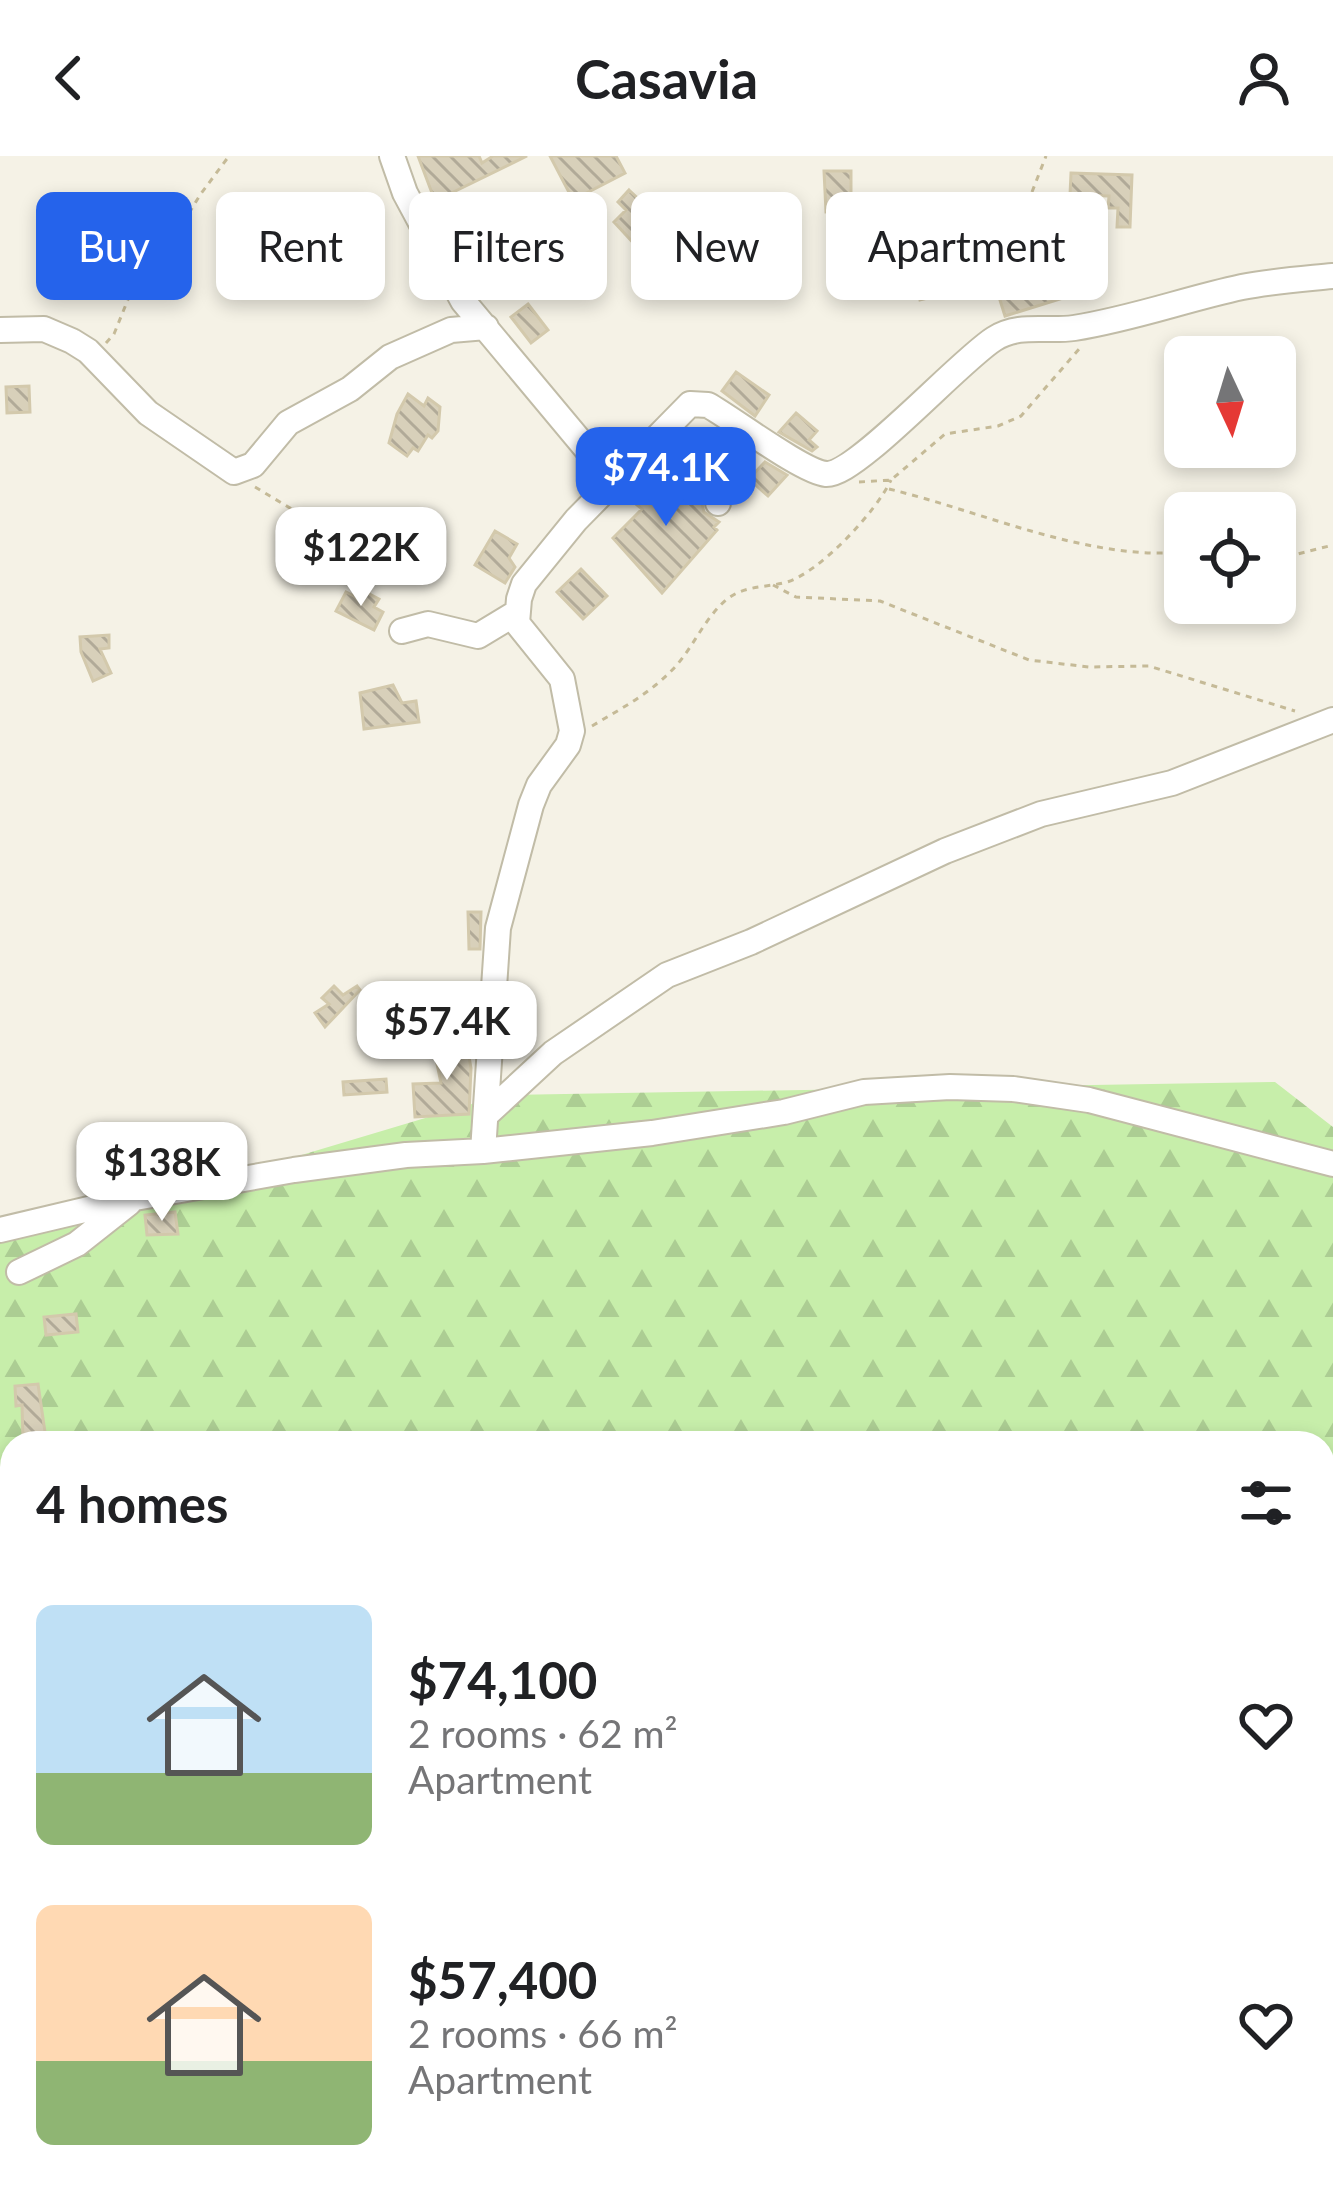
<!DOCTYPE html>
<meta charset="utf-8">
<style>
body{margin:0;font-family:Lato,sans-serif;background:#f6f6f6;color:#202124;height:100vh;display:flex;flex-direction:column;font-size:45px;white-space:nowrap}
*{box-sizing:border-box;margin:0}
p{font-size:39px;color:#757577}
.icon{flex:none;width:66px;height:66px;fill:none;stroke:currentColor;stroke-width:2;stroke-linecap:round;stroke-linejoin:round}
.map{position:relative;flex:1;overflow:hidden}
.panel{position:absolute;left:0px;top:1275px;width:1335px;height:771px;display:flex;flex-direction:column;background:#fff;border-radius:36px 36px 0 0;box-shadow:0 6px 18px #0003}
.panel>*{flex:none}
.guide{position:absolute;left:36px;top:36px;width:1263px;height:108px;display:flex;gap:24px}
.needle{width:78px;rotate:176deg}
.fabs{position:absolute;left:1164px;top:180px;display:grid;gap:24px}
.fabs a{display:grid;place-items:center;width:132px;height:132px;border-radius:18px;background:#fff;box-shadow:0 6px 18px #0003;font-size:60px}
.price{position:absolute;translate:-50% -102px;padding:0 27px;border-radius:24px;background:#fff;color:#222;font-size:39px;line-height:78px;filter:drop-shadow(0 3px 6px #0008)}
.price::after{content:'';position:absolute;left:50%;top:72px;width:36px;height:27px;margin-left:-18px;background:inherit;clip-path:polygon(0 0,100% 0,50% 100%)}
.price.current{background:#2563eb;color:#fff}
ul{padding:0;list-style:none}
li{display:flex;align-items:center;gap:36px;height:300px;padding:0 36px}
li span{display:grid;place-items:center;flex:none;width:336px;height:240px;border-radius:18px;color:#555}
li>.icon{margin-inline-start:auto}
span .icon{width:144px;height:144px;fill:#fffc;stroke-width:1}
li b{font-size:51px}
h2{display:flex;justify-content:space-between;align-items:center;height:144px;padding:0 36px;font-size:51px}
.tag{padding:0 42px;border-radius:18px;background:#fff;box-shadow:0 6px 18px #0003;font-size:42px;line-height:108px}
.tag.current{background:#2563eb;color:#fff}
header{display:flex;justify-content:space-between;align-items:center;height:156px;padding:0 36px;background:#fff;font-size:54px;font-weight:700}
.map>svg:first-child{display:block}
.forest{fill:url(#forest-firs);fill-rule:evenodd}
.building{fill:url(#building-back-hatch);stroke:#d3c9ac;stroke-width:3}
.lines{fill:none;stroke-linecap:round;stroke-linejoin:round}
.minor-casing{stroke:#c1bca7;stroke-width:28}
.path{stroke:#c5ba97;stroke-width:3;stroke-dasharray:6 6;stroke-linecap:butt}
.minor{stroke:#fff;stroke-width:24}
</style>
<header><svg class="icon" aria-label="back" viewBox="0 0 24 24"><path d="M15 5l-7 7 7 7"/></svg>Casavia<svg class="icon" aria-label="person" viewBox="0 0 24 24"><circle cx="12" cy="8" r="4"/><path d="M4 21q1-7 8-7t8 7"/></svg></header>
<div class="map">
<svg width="1333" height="2044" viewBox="0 0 1333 2044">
<defs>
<pattern id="forest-firs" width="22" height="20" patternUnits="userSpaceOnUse" patternTransform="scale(3)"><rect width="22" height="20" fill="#c7eeaa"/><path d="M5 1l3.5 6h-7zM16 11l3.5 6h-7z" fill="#accd93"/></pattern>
<pattern id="building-back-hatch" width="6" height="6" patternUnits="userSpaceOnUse" patternTransform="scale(3)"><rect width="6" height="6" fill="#d8d0ba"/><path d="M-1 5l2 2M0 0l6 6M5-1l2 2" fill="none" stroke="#b1aa98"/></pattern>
</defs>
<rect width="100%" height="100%" fill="#f5f2e6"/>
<path class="forest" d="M1275,926L1333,971V2044H0V1071L148,1045L502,939ZM12,1287H1323V2034H12Z"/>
<path class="building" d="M418,0H479L482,7L493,0H527L435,45Z
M550,0H616L625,17L573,44Z
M824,15H851V55L826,56Z
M1071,17L1132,19L1130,71H1117L1118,52H1108L1109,40L1070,39Z
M629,34L664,67L639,93L614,66L626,54L618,46Z
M924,39L936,48L902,96L924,92L926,103L942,99L943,109L959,103L965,133L920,144L914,116L897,113L901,65L905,67Z
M1045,44L1067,111L1068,103L1091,95L1098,112L1071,122L1076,138L1005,160L984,93L979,95L970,69Z
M528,148L548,174L531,187L511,161Z
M736,216L769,239L755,260L722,235Z
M29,230L30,256L7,257L6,231Z
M408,238L424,250L428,242L440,251L438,275L432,282L428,279L418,295L413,292L407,300L389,287L397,258Z
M796,257L817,275L809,284L817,291L812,295L779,276Z
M765,306L787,319L768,340L749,323Z
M658,312L664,318L668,314L685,328L701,344L704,356L719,366L714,371L717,374L662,437L613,382L642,353L637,349L643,341L637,336Z
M495,375L517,388L509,402L515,411L505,427L475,409Z
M581,413L607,440L583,463L557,436Z
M362,434L379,443L374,451L383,456L374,474L336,455L346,436L358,442Z
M109,479V492L100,493L111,517L93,525L81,496L80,481Z
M393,529L402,547L416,545L419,566L364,573L360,537Z
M468,756H481L480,793H469Z
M334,830L343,839L357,830L360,834L325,871L315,857L329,848L322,842Z
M466,883L471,912L469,958L415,961L413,928L441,927L433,889Z
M386,923L387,936L344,939L343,926Z
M236,981L239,1005L139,1025L135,1016L97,1019L96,995L189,993L190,987Z
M175,1056L178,1078L147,1079L145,1059Z
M76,1158L78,1176L46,1179L44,1161Z
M38,1228L46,1283L23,1284L22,1249L16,1250L15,1230Z"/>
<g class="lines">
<defs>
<path id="minor" d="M392,0L405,37L463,145L615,327
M0,174L44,173L72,185L88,195L148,257L234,316L253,309L288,267L350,233L390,201L451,174L486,171
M653,286L710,321L718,328V347
M402,475L428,468L478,480L516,457
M486,959L553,897L667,819L751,786L945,695L1041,658L1172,627L1333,564
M483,995L498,772L531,649L539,629L568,589L572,575L562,523L517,467L519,443L524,428L576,364L690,248L708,249C733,263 803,316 826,318C856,320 959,205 994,183C1019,167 1046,176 1074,172C1132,163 1186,143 1242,131C1272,125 1303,123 1333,120
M0,1074L135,1042L294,1014L406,999L483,995L652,977L784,956L864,936L950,931L1013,933L1089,944L1333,1008
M19,1116L77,1088L129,1047
M1323,1631L1333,1629"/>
</defs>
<use href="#minor" class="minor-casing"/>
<path class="path" d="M1032,36L1046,0
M106,187L114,178L131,136L157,110L200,39L229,0
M859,326L891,324L945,278L998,270L1021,260L1080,192
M255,331L315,367L346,375L403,403L433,412
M889,333C984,356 1088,405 1185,396
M1275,400H1290L1333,389
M773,429L796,441L880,445L1029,504L1089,511L1149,510L1295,555
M592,570C622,552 651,537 675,511C694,490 704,463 726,444C744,429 765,432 787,426C820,416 876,356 891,324"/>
<use href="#minor" class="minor"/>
</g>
</svg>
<div class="fabs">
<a><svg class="needle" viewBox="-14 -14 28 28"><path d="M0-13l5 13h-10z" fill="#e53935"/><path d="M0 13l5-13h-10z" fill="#757577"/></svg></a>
<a><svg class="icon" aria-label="locate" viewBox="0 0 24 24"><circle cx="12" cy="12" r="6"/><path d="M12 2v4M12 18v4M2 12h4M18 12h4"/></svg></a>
</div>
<b class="price current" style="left:666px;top:373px">$74.1K</b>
<b class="price" style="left:361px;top:453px">$122K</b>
<b class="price" style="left:447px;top:927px">$57.4K</b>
<b class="price" style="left:162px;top:1068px">$138K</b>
<div class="guide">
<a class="tag current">Buy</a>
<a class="tag">Rent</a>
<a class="tag">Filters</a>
<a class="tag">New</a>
<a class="tag">Apartment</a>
</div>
<section class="panel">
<h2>4 homes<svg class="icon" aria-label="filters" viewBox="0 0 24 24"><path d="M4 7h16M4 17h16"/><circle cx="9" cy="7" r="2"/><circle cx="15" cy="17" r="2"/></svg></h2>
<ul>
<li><span style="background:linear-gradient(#bfe0f5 70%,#8fb573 0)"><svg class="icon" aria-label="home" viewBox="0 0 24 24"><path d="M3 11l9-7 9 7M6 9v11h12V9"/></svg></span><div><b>$74,100</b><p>2 rooms · 62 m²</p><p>Apartment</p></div><svg class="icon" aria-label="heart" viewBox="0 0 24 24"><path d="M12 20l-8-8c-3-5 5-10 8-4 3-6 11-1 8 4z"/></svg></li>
<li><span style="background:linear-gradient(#ffd9b3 65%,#8fb573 0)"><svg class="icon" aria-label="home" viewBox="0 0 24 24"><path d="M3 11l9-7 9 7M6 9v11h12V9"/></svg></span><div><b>$57,400</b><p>2 rooms · 66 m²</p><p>Apartment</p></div><svg class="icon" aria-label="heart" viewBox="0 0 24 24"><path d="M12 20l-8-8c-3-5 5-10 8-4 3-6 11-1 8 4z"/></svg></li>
</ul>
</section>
</div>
